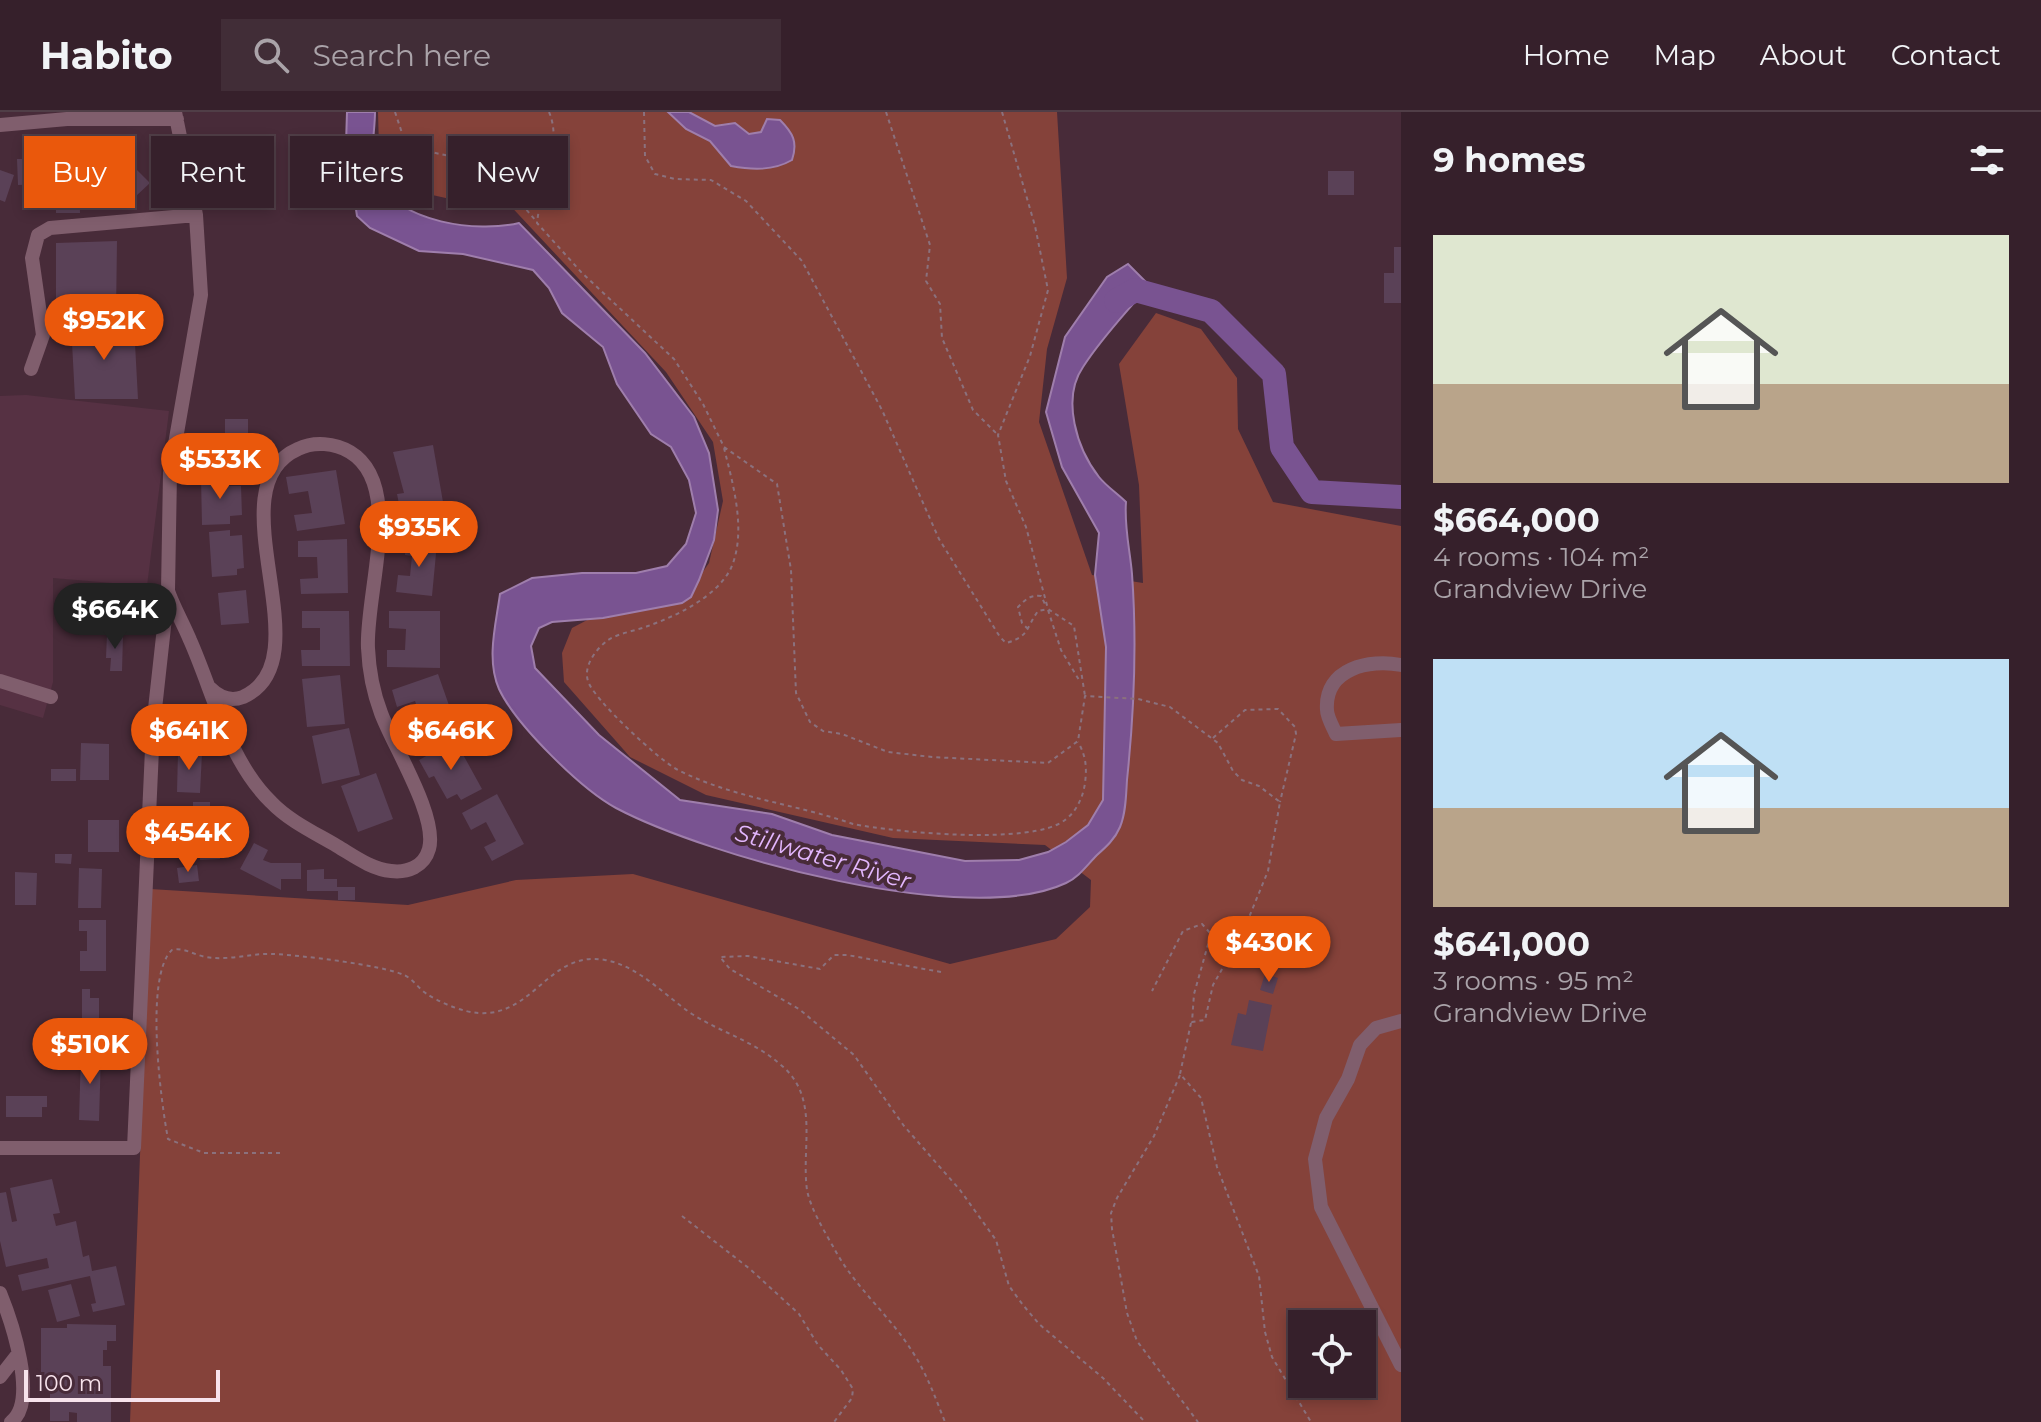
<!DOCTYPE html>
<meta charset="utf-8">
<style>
body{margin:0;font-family:Montserrat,sans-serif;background:#412d37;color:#f1f3f6;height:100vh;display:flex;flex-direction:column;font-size:30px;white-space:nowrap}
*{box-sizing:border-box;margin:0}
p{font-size:26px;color:#aaa3a9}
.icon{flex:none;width:44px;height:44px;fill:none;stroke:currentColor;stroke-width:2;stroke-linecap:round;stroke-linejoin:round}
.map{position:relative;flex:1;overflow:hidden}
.drawer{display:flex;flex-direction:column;background:#36202b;width:640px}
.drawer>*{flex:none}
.top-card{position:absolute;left:24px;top:24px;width:760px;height:72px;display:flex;gap:16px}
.fabs{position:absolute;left:1288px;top:1198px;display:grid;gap:16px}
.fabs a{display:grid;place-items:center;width:88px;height:88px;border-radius:0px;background:#36202b;box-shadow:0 4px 12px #0003,0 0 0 2px #503e47;font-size:40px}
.scale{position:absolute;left:24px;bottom:20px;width:196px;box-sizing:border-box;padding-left:8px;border:4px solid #f7e3ec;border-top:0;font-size:22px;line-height:28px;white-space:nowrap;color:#f7e3ec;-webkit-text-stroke:6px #482b39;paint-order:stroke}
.price{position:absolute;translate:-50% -68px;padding:0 18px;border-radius:28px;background:#ea580c;color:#fff;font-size:26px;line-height:52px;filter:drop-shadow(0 2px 4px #0008)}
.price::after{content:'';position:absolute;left:50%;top:48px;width:24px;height:18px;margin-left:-12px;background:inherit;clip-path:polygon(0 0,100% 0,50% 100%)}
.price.active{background:#222;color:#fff}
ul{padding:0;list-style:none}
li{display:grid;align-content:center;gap:16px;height:424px;padding:0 32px}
li span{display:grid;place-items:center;height:248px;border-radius:0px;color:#555}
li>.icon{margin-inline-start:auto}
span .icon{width:144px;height:144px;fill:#fffc;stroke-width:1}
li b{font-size:34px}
h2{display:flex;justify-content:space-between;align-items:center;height:96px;padding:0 32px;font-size:34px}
.chip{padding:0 28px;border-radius:0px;background:#36202b;box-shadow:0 4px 12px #0003,0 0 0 2px #503e47;font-size:28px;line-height:72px}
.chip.active{background:#ea580c;color:#fff}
header{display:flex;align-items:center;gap:48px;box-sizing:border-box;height:112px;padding:0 40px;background:#36202b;border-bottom:2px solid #503e47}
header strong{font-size:38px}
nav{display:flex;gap:44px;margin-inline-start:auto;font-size:28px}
.search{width:560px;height:72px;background:#412d37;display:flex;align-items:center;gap:20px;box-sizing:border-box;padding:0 28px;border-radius:0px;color:#aaa3a9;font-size:30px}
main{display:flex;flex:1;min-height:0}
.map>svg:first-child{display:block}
.built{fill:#563143}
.green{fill:#85423a;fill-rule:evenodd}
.water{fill:#795391;stroke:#9f7eac;stroke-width:2}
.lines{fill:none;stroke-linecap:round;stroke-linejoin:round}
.river{stroke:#795391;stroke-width:24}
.building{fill:#5a4157}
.path{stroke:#8b717d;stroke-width:2;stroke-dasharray:4 4;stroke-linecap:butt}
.minor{stroke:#805e6d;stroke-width:14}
.labels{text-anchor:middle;stroke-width:8;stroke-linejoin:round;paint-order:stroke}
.water-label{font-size:24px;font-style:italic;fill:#e2b6fd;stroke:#482b39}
</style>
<header>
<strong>Habito</strong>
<div class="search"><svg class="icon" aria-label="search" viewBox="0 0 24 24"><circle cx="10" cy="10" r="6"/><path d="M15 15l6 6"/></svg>Search here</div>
<nav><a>Home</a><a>Map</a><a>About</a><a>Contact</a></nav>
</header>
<main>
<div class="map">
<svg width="1401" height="1310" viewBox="0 0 1401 1310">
<rect width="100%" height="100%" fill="#482b39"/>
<path class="built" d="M26,283L169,299L147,474L53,466V570L43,606L0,593V284Z"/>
<path class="green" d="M378,0H1057L1067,166L1047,237L1039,310L1092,463L1143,471L1139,373L1119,252L1156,201L1201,217L1237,266L1238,317L1273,390L1401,414V1310H130L150,777L408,793L516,768L633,762L950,852L1056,827L1090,795L1091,768L1045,733L893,726L706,683L630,645L564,570L562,541L572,516L610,496L686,484L709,451L723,389L713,330L666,260L503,86L468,91L410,78L379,36ZM1302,1212H1362V1272H1302Z"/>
<path class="water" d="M347,0H375C375,23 368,45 378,68C399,111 478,121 519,111L645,241L694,305L709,341L718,398L714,428L699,468L691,485L682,491L603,506L552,510L539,516L531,534L535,556L599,623L680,688L772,702L832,723L965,749L1019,748L1048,740L1066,730L1088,713L1103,688L1106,535L1095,463L1099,421L1062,355L1046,300L1065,225L1107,165L1128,152L1149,173C1127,200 1102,225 1083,255C1061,287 1077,337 1099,365C1106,374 1118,382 1126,390C1124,415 1130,438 1132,462C1137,530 1134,601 1127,668C1126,683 1126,701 1120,715C1115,727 1106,735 1097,743C1087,753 1079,765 1066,771C969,817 709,745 616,696C581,677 516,613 499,577C486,547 496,512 500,482L532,466L582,461H636L667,454L686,432L696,401L689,368L671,335L651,322L617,272L603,235L562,201L549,176L533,158L463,142L419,139L370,116L357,104L346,32Z
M668,0H689L715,14L735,11L749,22L761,20L767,7L780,8C793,21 798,30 792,48C773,59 752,58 731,54L710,29L686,17Z"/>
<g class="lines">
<path class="river" d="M1116,189L1135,178L1211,199L1274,262L1282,335L1312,380L1401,385"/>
</g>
<path class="building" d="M17,47H37L38,72L18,73Z
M131,52L150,71L136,84L117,65Z
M0,58L14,63L5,90L0,88Z
M55,59H79L80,101H56Z
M1328,59H1354V83H1328Z
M117,129L116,203L56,205V131Z
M1394,135H1401V191H1384V161H1394Z
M71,212L134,213L138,287H75Z
M225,307H248V350H225Z
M433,333L443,390L400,397L397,382L404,381L393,340Z
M336,358L345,412L297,419L294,403L312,401L308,379L289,382L286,365Z
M229,365V374H241L242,403L230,404V412L202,413L201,366Z
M230,418V424L242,423L244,456L237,457V463L212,465L209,420Z
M347,427L348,481L301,482L300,467L318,466L317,445H298V429Z
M406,427L437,431L432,484L396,480L398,463L410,464L412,444L405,443Z
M246,478L249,511L221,513L218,481Z
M302,499H349L350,554H302L301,538H320V516H302Z
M389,499H440V556L387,555V538H405L406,517L389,516Z
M107,522L123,523L122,559H110L111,546H106Z
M438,562L457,616L412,632L406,615L422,609L415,589L397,595L392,578Z
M340,563L345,612L307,615L302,567Z
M349,616L360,663L322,672L312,624Z
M455,628L482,677L461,688L457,682L447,687L434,664L429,666L419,648Z
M81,631L109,632V668H80Z
M178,640L202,641L200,681L177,680Z
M51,657H76V669H51Z
M376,661L393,707L358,720L341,674Z
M497,682L524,732L492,749L484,735L496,729L486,710L471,718L462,701Z
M193,690H210V706H193Z
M88,708H119V740H88Z
M218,717L220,747L200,748L198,718Z
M254,731L268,738L263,748L271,751H301V767H281V778L240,757Z
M55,742H72L71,752L55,751Z
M197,753L199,769L179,771L177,756Z
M79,756L102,757L101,796H78Z
M324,757V767H337V775H355V788H338V779H307V758Z
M15,760L37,761L36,793H15Z
M79,808H106V859H80V839H87V819H79Z
M1265,862L1278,866L1273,882L1260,878Z
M82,877H90V886H99V911H82Z
M1249,888L1272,893L1263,939L1231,933L1238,901L1246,903Z
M81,940L101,941L99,1009L79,1008Z
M6,984H47V995H42V1005H6Z
M52,1067L60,1101L53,1102L56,1114L76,1109L83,1145L89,1143L92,1159L116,1154L125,1193L93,1200L91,1192L96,1191L90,1164L22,1179L18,1163L49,1156L47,1146L6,1155L0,1129V1081L6,1080L12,1110L17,1109L10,1076Z
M71,1172L80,1204L57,1210L48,1178Z
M67,1212L116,1213V1229H107V1238H103V1254H111V1310H77V1301L69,1300V1309H50V1275H41V1216H67Z"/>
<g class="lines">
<path class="path" d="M395,0L405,30L412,36L473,49L509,77L536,109
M549,0C563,32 541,73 537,111L582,161L674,247L703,292L724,335L777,372L791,458L796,581L810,610L823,619L842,622L888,640L932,645L1048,651L1078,629L1085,584L1138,587L1170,595L1218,631L1233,659L1242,668L1259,674L1280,690L1268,759L1243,820L1213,873L1205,908L1192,910L1194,882L1211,822L1202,812L1183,819L1152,879
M644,0L645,44L655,62L675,67L711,68L746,89L802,149L882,298L939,427L1000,525L1006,531C1029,525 1026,516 1038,499L1048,497
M886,0L930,133L926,169L940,192L942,226L973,298L997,322
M1002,0L1035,114L1048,178L1030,244L998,323L1006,369L1026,415L1048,497L1074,514L1085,584
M724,336C733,372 747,420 731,456C717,485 676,504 648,514C635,519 619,521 608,528C596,537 583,554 588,569C593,587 660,649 678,658C733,686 796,692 853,712C894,720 1032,734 1065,708C1077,699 1083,685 1085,671C1087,655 1086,644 1078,630
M1048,498L1061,538L1079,568
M1028,517L1022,511L1018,495C1026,487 1030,483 1041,484L1045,492
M1213,626L1245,598L1278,597L1295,615L1296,622L1280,690
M941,860L847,843H834L820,857L748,844L720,845L730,857L799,897L854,943L904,1014L960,1078L996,1128L1009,1174L1023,1193L1039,1212L1103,1266L1145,1310
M1191,911L1180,962L1201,986L1217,1055L1259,1164L1265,1220L1272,1245L1311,1310
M1180,963L1154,1024L1117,1086L1111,1101L1112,1117L1127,1201L1137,1229L1198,1310
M280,1041H204L168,1027C161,990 144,864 172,838C184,835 194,843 206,845C229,849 251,841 273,842C299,843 382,853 404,863C413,867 419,877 427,882C437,889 454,896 466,899C532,915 545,837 605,848C639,854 665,884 692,902C722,921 754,929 781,953C820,985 801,1035 807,1078C811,1098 825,1120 835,1138C855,1175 890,1204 912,1239C927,1262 935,1285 945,1310
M682,1104L750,1157L799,1202L818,1233L841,1258L853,1277L852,1286L834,1310"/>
<path class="minor" d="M0,13L67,7H177
M31,257L43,223L32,146L38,123L50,116L196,103
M168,479C174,496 183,511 190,528C214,582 228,648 271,690C289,709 315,721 337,734C354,744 371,757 391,759C407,761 424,755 429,737C438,704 393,634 381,601C373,580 369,559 368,536C365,483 405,373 350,340C335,331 314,329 298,337C211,375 327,548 243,585C230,590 219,585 210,576
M1401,553C1370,547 1324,556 1327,598C1327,605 1333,615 1336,622L1401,618
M0,569L51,585
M1401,909L1376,916L1360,933L1348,967L1326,1006L1315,1047L1321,1095L1401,1253
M0,1036H134L153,615L168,479L170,361L201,183L196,103L175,0
M0,1181C11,1208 39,1289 11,1310
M0,1265L18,1242"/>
</g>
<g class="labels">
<g class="water-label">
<text transform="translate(823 745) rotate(16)" y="8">Stillwater River</text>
</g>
</g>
</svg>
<div class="fabs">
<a><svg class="icon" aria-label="locate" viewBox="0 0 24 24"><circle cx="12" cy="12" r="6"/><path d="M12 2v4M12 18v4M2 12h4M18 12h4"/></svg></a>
</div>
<div class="scale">100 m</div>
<b class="price" style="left:104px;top:250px">$952K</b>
<b class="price" style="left:220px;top:389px">$533K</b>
<b class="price" style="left:419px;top:457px">$935K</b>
<b class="price active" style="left:115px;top:539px">$664K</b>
<b class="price" style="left:189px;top:660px">$641K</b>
<b class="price" style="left:451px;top:660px">$646K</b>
<b class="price" style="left:188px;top:762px">$454K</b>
<b class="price" style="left:1269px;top:872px">$430K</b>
<b class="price" style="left:90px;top:974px">$510K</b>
<div class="top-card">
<a class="chip active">Buy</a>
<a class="chip">Rent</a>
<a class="chip">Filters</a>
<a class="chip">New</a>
</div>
</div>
<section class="drawer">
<h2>9 homes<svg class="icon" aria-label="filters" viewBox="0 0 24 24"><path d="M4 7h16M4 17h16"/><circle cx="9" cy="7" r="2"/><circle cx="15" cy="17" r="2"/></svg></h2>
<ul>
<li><span style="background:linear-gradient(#dfe7d0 60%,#b9a48a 0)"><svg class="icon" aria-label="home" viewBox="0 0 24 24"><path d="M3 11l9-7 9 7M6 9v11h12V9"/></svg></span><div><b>$664,000</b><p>4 rooms · 104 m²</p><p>Grandview Drive</p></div></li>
<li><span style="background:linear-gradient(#bfe0f5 60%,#b9a48a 0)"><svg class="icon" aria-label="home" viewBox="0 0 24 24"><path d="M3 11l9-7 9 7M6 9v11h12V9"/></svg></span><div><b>$641,000</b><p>3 rooms · 95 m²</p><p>Grandview Drive</p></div></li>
</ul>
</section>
</main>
